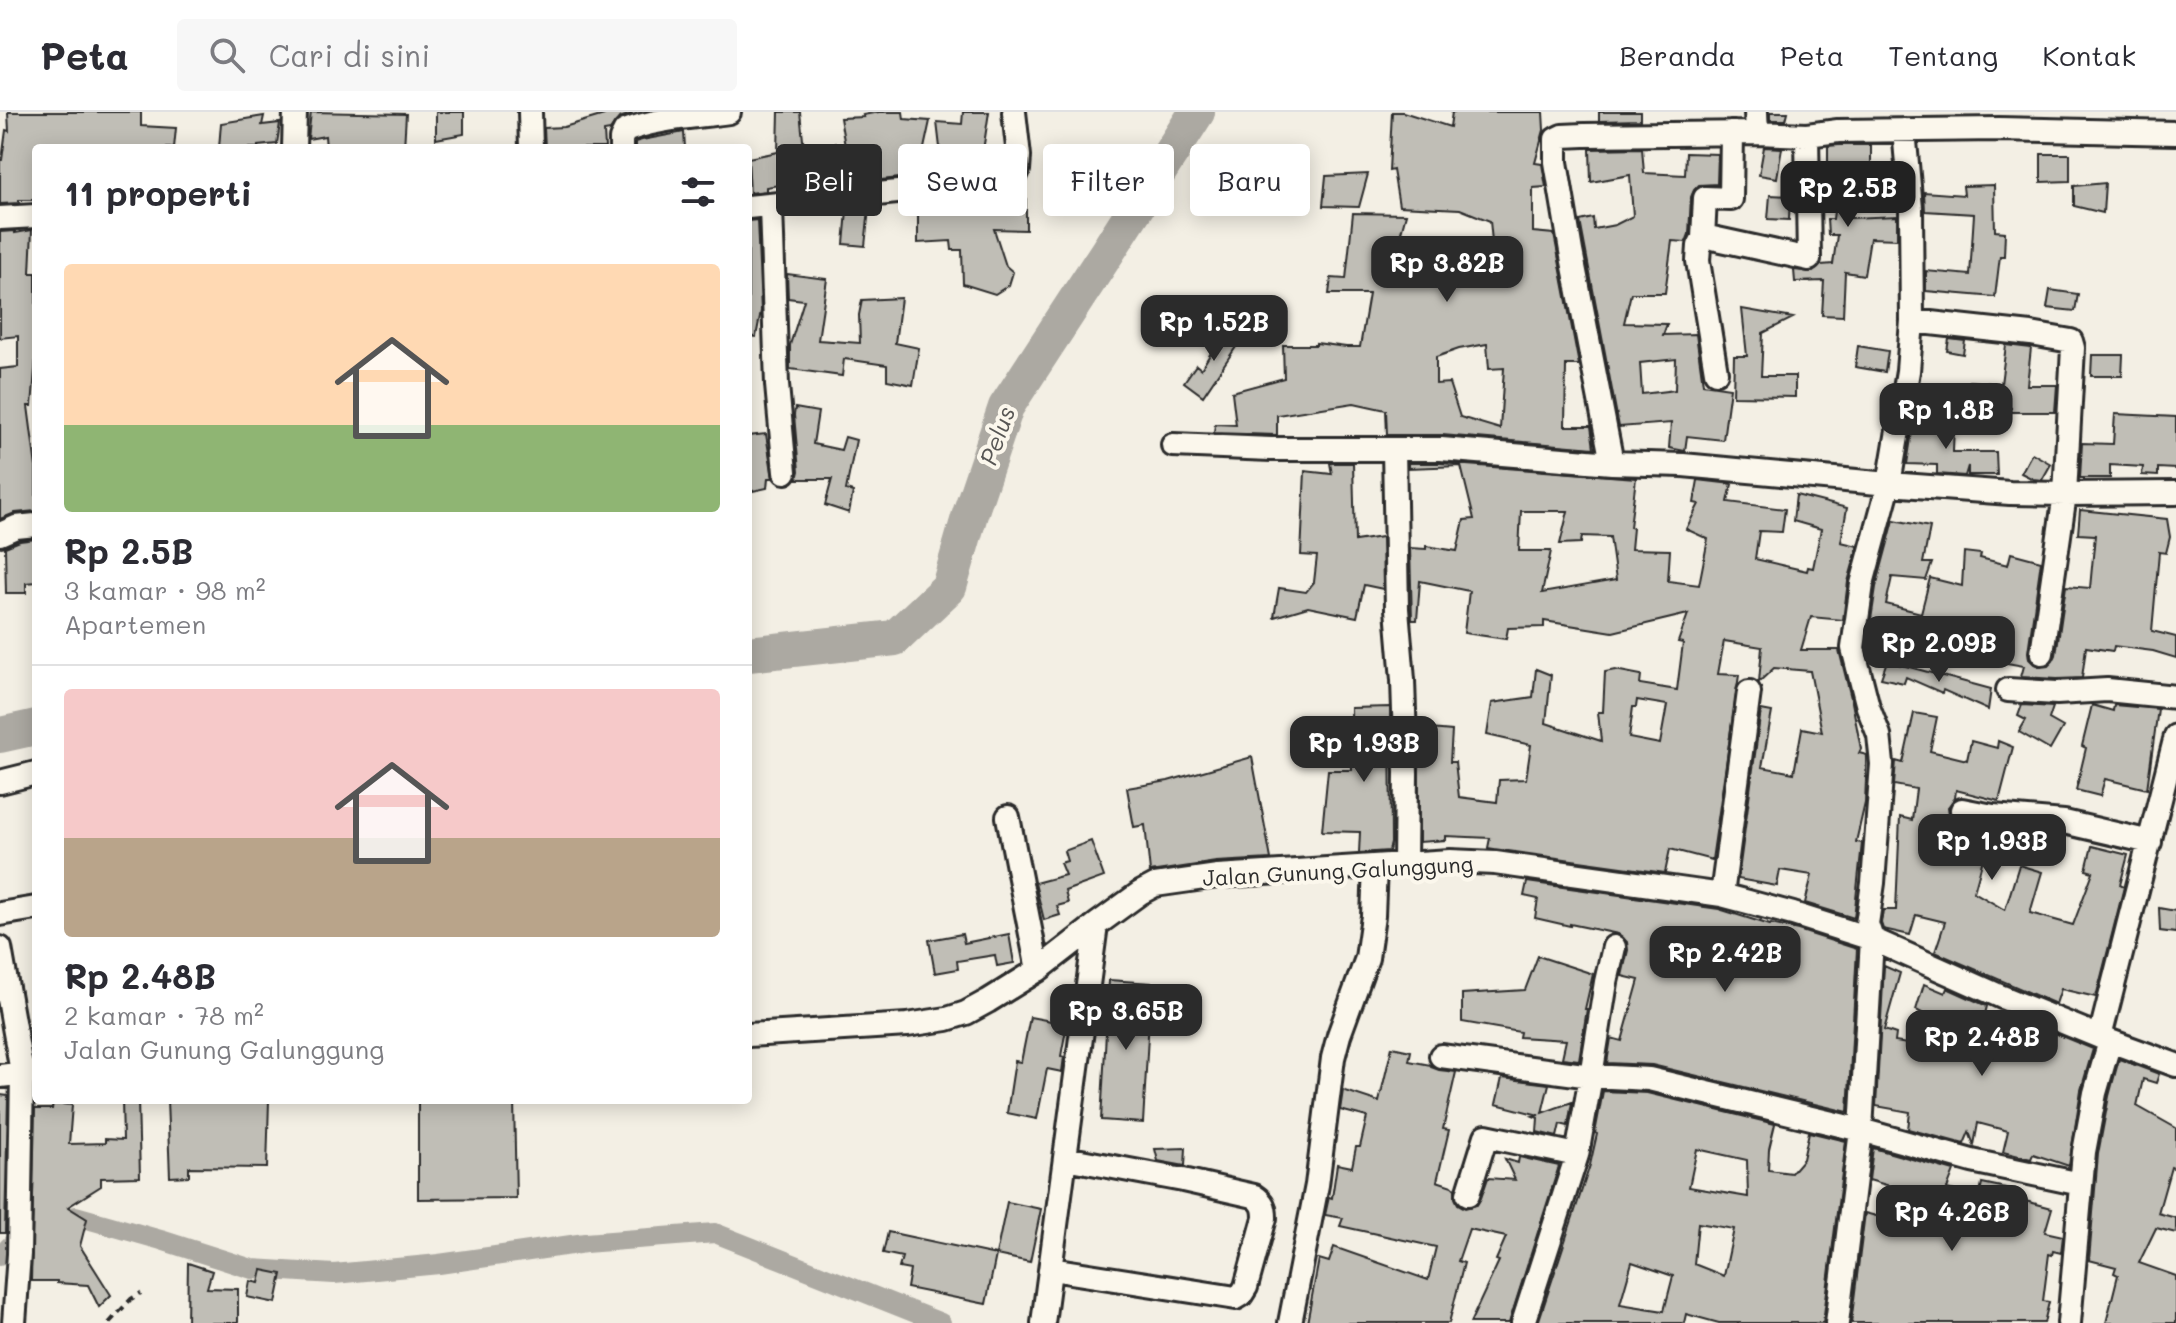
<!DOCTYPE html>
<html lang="id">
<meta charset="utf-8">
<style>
body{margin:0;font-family:Mali,sans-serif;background:#f7f7f7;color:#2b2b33;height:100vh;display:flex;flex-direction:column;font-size:30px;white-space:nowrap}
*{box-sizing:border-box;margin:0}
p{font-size:26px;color:#7c7c81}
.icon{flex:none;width:44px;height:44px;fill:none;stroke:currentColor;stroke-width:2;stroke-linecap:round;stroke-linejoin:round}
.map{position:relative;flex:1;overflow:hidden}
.panel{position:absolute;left:32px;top:32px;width:720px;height:960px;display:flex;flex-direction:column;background:#fff;border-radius:8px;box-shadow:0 4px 20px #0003}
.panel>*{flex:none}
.hud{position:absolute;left:776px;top:32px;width:760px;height:72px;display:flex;gap:16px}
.price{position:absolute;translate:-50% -68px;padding:0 18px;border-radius:16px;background:#2b2b2b;color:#fff;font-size:26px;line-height:52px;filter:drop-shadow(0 2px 4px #0008)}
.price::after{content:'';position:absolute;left:50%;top:48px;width:24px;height:18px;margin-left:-12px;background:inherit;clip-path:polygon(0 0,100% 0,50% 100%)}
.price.current{background:#222;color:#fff}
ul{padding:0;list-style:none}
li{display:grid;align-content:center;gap:16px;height:424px;padding:0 32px}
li+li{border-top:2px solid #e1e1e2}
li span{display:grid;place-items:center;height:248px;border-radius:8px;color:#555}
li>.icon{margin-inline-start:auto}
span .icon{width:144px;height:144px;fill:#fffc;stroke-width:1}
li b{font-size:34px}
h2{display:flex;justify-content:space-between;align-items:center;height:96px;padding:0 32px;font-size:34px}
.pill{padding:0 28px;border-radius:8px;background:#fff;box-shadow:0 4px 20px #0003;font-size:28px;line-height:72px}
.pill.current{background:#2b2b2b;color:#fff}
header{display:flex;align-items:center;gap:48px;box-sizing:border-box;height:112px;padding:0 40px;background:#fff;border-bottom:2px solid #e1e1e2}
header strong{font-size:38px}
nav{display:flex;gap:44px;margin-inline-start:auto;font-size:28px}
.search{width:560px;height:72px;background:#f7f7f7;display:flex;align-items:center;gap:20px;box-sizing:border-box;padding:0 28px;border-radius:8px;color:#7c7c81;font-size:30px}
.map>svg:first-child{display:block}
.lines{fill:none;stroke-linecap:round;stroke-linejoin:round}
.canal{stroke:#aca9a2;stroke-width:20}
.river{stroke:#aca9a2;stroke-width:36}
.building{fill:#c0beb6;stroke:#2b2b2b;stroke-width:2;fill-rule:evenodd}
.minor-casing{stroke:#2b2b2b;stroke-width:28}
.path{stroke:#2b2b2b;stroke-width:4;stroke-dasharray:8 6;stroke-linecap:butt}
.minor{stroke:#fbf7ec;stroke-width:22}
.labels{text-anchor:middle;stroke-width:8;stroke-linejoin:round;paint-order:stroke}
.street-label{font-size:22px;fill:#2b2b2b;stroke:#fbf7ec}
.water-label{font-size:24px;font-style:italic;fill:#585755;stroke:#fbf7ec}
</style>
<header>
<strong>Peta</strong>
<div class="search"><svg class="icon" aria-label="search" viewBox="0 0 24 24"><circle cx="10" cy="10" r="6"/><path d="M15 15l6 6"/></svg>Cari di sini</div>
<nav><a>Beranda</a><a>Peta</a><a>Tentang</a><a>Kontak</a></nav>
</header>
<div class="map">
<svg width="2176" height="1211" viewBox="0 0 2176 1211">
<rect width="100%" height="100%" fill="#f3efe4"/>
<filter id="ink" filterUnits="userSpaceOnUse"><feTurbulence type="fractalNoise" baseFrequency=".0125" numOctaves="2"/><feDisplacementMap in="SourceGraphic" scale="16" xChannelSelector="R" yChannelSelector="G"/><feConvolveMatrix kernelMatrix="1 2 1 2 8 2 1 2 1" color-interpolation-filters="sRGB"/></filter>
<g filter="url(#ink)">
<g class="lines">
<path class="canal" d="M0,1144L31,1113L76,1104L161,1128L252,1157L334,1162L439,1152L585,1131L715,1121L941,1211"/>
<path class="river" d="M748,542L895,526L949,475L970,402L1006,295L1106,142L1197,0
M0,623L36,615"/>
</g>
<path class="building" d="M8,0H141V14L176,16L174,36H36V88H19V91L0,92V48H2L6,18L9,19Z
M311,0L406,2L404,36H326L325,24L308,27Z
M436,0H464V22L436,27Z
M603,0H631V2L619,6L610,18L604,19L605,36H545L544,16L564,15L604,3Z
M779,0H800L804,37L835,31L843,71L812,75L811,68L766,75V79L750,81L748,46L778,40Z
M879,0H903L904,7L930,9L918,64L872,69L845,34L840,6L864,5L863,3Z
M963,0H989L980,58L943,61L937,10L962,12Z
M1392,0H1403L1450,15L1452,0H1543L1544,18L1535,51L1542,52L1546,75L1533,76V120L1554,122L1579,253H1566L1565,314H1591L1594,336L1442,323H1387L1386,298L1354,291L1277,303V323L1214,321L1215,312L1236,313L1232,280L1284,266L1283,233H1316V231L1346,235H1360L1369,182H1329L1331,166L1346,167L1353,101L1406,102L1388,168H1398V171L1454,173L1453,163L1495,160L1490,109L1460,97L1399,94L1393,58L1389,59ZM1487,232L1489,257L1504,256L1500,317L1460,305L1449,271L1436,272V245L1459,237Z
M1599,0H1640V8L1599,9Z
M1770,0H1788L1786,8H1770Z
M264,4L262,13L280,11L277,32L258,34V36H219L221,11Z
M684,20L685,36H635V30L642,28Z
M1839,33H1871V57H1859L1850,106L1897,104V127L1870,126L1864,163L1845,160L1843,204L1822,203L1824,169L1795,170L1794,158L1813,160L1821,153L1833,152L1837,123H1828L1827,107H1833L1839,57H1828V34Z
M1764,35L1782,36L1777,66L1759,63Z
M1642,36L1644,61L1685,63L1686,41L1718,42L1717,72L1699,73L1694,78L1691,85L1689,122L1686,130L1672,129L1665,181H1631L1624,211L1667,212L1663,223L1696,222L1703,272L1730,276L1723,328L1687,324L1685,339L1669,336L1671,311L1619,315L1580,109L1593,106L1594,117L1615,113L1633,104L1630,63L1591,70L1590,37ZM1676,247L1675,278L1642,282L1640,251Z
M2041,42H2070V69L2041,70Z
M1368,62L1359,95L1323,94L1326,64Z
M2105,71L2103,101L2074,94V74Z
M1994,73L1995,119L2005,120L2004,144H2000L1995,185L1926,179V159L1970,163L1974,102L1925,99L1924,80L1964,83L1963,74Z
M1026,81V118L994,117L1006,154L1013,160L1009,173L995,182L963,172L962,138H952L951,129L918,131V94L946,91V89Z
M1770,83L1790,84L1789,108L1768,107Z
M869,97L865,134L844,132L847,99Z
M757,108L761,199L756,225L748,224V109Z
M32,118L30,161H36V246L32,294H28L36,355V399L15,401L0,407V257L18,255V224L0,226V120L15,119V121Z
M787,162L827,167L818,228L860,231L859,203L862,188L901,186L895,231L919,236L913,273L887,268V253L844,247L842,264L790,257V233L804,188L788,186Z
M2050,178L2078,182L2075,199L2047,196Z
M1742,197L1793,206L1763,221L1761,264H1795V285L1733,284L1734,244H1747Z
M1227,215L1242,226L1203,284L1184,270L1196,253L1201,257Z
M1949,227L1965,229L1963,242L1947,239Z
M2006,233L2031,236L2027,273H2057L2055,300H2011V296L1968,291L1970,269L2001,272Z
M1858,234L1888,239L1885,260L1855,255Z
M2092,243H2123L2122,264H2091Z
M795,296L818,300L813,332L841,338L845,325L856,328L846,378L853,380L849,401L825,393L832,367H797L799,359L794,303Z
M2115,302L2176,305V357L2158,356V364L2142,363L2143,355L2110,353V366H2080L2082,331L2113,332Z
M1914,307L1954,310L1953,340H1996L1997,363H1968V354L1965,364L1937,362V353L1907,352Z
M766,322L773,366H768L767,376L748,380V324Z
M2032,341L2051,352L2042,368L2033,367L2021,361Z
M1330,351H1353L1355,429L1382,425L1383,477L1364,473L1357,505L1308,495L1274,505L1279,476L1306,480L1314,470L1317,444L1301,443L1305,359L1332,362Z
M1408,351H1440L1636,366L1630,415L1633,416L1631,437L1670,438L1668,469L1699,473L1708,427L1686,417L1699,392L1694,391L1698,368L1732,372L1728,390L1785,397L1782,420L1759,419L1755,447L1807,459L1808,455L1813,456L1821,417L1793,409L1796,383L1847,396L1841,430L1858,434L1848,470L1843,508L1811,505L1801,538H1839L1852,590L1861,637L1859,641L1867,643L1865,691L1856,730L1862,731L1854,806L1805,791L1812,763L1780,758L1777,774L1738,767L1761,598L1772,600L1762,655L1794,661L1802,616L1822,620L1810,559L1774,556L1759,570L1762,535L1724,529L1718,562L1739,563L1712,748L1670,737L1665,761L1494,737L1488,736L1490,726L1446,724V728L1419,730V616L1452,619L1450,650H1455L1459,685L1497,690L1499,668L1526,667L1531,633L1487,623L1492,591L1533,585L1536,557L1551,563L1546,611L1601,629L1598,600H1603L1605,560L1615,558L1641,563L1640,572L1677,578L1683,531L1678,530L1688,502L1613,520L1544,509V515L1508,516L1506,527L1464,521L1469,479L1420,469L1417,508H1412L1410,436L1426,437V434L1457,439L1464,408L1474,407L1461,354L1408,356ZM1521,399H1568L1560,432L1581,431L1582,424L1610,425L1616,468L1542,481L1551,439H1519ZM1637,588L1667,593L1660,632L1629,626L1633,595H1636Z
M2080,398L2167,407L2170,425L2166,441L2159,440L2152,519L2176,525V546L2153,539L2114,534L2113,539L2086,535L2082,566L2057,567L2021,565L2024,554L1893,531V530L1868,527L1876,475L1894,408L1930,415L1923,451H1932L1926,468L1892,465L1886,492L1921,501L1930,466L1962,474L1964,440L1981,442L1980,446L2008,453L2011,441L2041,449L2028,540L2029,547L2034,552L2041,555L2048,554L2053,549L2056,543L2066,474L2090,476L2095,423L2078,422Z
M36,427V470L26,471V481H6L5,435L20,429Z
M1887,549L1991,577L1988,598L1943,578L1942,581L1906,565L1904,571L1881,566Z
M2022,593L2053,595L2049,607L2063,615L2050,638L2019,620L2026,608L2018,604Z
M2092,593L2113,599L2114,593L2158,597L2147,677L2105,667L2100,684L2076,678L2086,636L2082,634Z
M1390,595L1391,731L1389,739L1359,741L1360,720L1322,719L1328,658H1352L1351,596Z
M1914,601L1937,605L1930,639L1967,648L1971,629L1997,636L1998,629L2013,635L1999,689L1956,678L1955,686L1948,695L1949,702L1952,708L1950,722L1979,728L1974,744L1983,747L1974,780L2005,798L2019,753L2042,760L2030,801L2073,813L2093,760L2086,758L2092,734L2128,743L2120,773L2124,775L2096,885L2061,877L2056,892L1935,840L1945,810L1916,803L1910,823L1883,817L1881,811L1883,798H1896L1900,705L1912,708L1916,677L1894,673L1896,649L1903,651Z
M1252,645L1271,747L1216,750L1150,760L1145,713L1134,715L1127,676L1168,669Z
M1091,729L1104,765L1065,779L1068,791L1057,794L1060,803L1044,808L1035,771L1065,763L1060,751L1067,749L1064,739Z
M1527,770L1719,797L1770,813L1771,812L1798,818L1857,837L1848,1000L1652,953L1607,951L1611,926L1622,929L1639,868L1622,864L1628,838L1627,830L1618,822L1570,812V814L1535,806L1538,787L1524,784Z
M2159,796L2176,799V821L2160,819Z
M962,822L964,831L1009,822L1014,851L997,854L995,843L957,849L958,857L935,861L929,828Z
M1538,844L1593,862L1585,897H1587L1579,948L1562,946L1566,928L1519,925L1520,920L1462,910V882L1525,878Z
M1884,854L1900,861L1884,918L1896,922L1895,930L1926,935L1930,905L1916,898L1924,872L1945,881L1947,876L1987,894L1978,930L2016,939L2022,908L2093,937L2081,978L2069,1054L2033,1042L2031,1047L2003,1040L2008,1019L1978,1011L1974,1033L1969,1020L1964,1032L1908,1017L1910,1000L1876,994Z
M1109,868L1151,871L1143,1011L1101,1008Z
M1030,905L1067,912L1061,944L1064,945L1062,960L1047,957L1037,1007L1007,1001L1015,949L1021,950Z
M1392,935L1411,939L1409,949L1431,953V955L1439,958L1456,960L1443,1017L1449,1018L1437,1069L1452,1074L1455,1077V1086L1458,1092L1465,1096L1477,1093L1481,1086L1488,1066L1515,1068L1505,1047L1518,1051L1519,1045L1559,1054L1509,1211H1470L1499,1149L1496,1148L1506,1125L1469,1117L1458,1149L1464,1151L1449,1211H1307L1319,1147L1329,1150L1334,1135L1428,1168L1436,1135L1340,1114L1343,1106L1325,1103L1329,1085L1332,1086L1337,1052L1352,1055L1356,1035H1360L1367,1005L1340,998L1343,978L1379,990Z
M2119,947L2159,962L2156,971L2143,967L2137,994L2176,1016V1057L2171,1055L2158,1101L2176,1106V1121L2156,1116L2139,1151L2176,1164V1211H2106L2118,1163L2114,1161L2116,1155L2089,1148L2098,1042L2109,984Z
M1502,966L1549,972L1542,1001L1572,990L1568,1014L1560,1012L1557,1025L1537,1020L1538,1006L1533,1004L1539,1003L1496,992Z
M1603,979L1647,981L1775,1012L1769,1037L1768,1058L1791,1061L1803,1047L1809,1020L1846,1029L1823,1211H1719L1686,1202L1684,1211H1538L1590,1053L1597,1022L1595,1021ZM1697,1037L1747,1048L1748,1085L1689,1075ZM1698,1111L1734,1117L1724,1164L1694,1152ZM1632,1150L1673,1164L1664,1199L1620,1192Z
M0,983L8,984L5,1121H0Z
M122,988H138L140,1065L101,1066V1074L68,1095L87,1107L80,1134L111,1183L99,1195L88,1173L57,1171V1169H31L35,997H52L53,991L72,993L69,1032L105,1031V1027L123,1028Z
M167,988H269L267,1056L189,1055V1064L170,1065Z
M418,988H514L516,1086L418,1087Z
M1186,1036L1185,1054L1158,1049L1155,1037Z
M1873,1036L1954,1059L1947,1077L1979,1085L1982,1071L2011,1077L2010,1085L2052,1096L2045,1120L2063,1124L2061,1141L2053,1139L2052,1143L2049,1142L2043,1189L2049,1190L2044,1211H1851L1865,1101L1899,1110L1907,1079L1869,1068Z
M1007,1090L1041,1097L1030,1150L996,1143Z
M888,1120L996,1143L986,1192L907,1176L910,1158L899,1156L902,1145L883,1141Z
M188,1151L212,1159L207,1176L238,1177V1211H187Z
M262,1158L282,1162L276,1191L247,1185L250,1169L259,1171Z"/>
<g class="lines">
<defs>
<path id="minor" d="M530,0L531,36
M1756,0L1757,21
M294,36L295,0
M621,36V27L625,19C658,6 695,5 729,0
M748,95L1007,69L1014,67L1018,58L1019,44L1014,0
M771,95L777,273L785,360
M0,106L36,104
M1703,126L1705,86L1731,87L1732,21
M1912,209L2031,222L2071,229L2073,236L2065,382L2042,541
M1716,260L1698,149L1699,134L1703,126L1708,125L1809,147L1807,23
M1173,333L1271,337H1441L1612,351L1683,353L1889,372L2010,381L2065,382L2176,381
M1394,337L1397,497L1403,568L1406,661L1405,752
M1612,351L1571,139L1556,50V27L1562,24L1584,23L1757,21L1807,23L1838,19L1999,17L2176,21
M0,422L16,415L36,413
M2008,578L2057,581L2107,578L2176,585
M0,670L36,661
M1962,698L1993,704L2064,710L2150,730
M1008,705L1038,858
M1722,783L1749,580
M0,802L36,796
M0,836L22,960L19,1142L14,1211
M748,923L907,913L947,907L966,901L988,889L1038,858L1096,813L1140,781L1155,773L1218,764L1450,749L1495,751L1722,783L1793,802L1872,827L2002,885L2110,929L2176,953
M2100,925L2176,624
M1441,944L1591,964L1606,870L1614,835
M0,964L35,960
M1468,1082L1486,1024L1577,1043
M1051,1157L1236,1186L1241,1183L1246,1175L1265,1106C1265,1095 1263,1090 1254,1084L1183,1068L1065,1046
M1043,1211L1096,813
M1290,1211L1317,1073L1333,946L1339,923L1367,846L1373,804L1375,754
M1523,1211L1577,1043L1591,964L1649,967L1861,1018L1972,1049L2081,1072
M1837,1211L1861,1018L1872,827L1867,812L1873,771L1882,652L1879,623L1868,595L1853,536L1862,472L1889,372L1908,259L1912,209L1911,97L1904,18
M2069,1211L2084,1040L2095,981L2110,929"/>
</defs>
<use href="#minor" class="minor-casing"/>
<path class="path" d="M109,1211L131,1187L141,1181"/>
<use href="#minor" class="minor"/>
</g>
</g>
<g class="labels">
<g class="street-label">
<text transform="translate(1338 759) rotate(-3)" y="8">Jalan Gunung Galunggung</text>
</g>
<g class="water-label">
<text transform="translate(998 324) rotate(-70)" y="8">Pelus</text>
</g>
</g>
</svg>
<b class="price current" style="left:1848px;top:117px">Rp 2.5B</b>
<b class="price" style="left:1447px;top:192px">Rp 3.82B</b>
<b class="price" style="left:1214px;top:251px">Rp 1.52B</b>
<b class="price" style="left:1946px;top:339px">Rp 1.8B</b>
<b class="price" style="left:1939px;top:572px">Rp 2.09B</b>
<b class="price" style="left:1364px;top:672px">Rp 1.93B</b>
<b class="price" style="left:1992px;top:770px">Rp 1.93B</b>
<b class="price" style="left:1725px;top:882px">Rp 2.42B</b>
<b class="price" style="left:1126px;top:940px">Rp 3.65B</b>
<b class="price" style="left:1982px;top:966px">Rp 2.48B</b>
<b class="price" style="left:1952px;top:1141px">Rp 4.26B</b>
<div class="hud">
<a class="pill current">Beli</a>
<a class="pill">Sewa</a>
<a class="pill">Filter</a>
<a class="pill">Baru</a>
</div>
<section class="panel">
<h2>11 properti<svg class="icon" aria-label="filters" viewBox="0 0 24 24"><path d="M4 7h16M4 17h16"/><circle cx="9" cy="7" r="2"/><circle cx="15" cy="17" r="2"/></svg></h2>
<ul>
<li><span style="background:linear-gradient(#ffd9b3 65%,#8fb573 0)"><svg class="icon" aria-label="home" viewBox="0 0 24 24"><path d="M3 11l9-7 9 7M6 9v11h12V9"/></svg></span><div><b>Rp 2.5B</b><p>3 kamar · 98 m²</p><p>Apartemen</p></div></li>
<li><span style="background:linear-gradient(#f6c9c9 60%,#b9a48a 0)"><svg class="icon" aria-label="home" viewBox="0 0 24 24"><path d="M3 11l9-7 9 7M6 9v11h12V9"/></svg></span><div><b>Rp 2.48B</b><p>2 kamar · 78 m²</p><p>Jalan Gunung Galunggung</p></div></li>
</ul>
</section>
</div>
